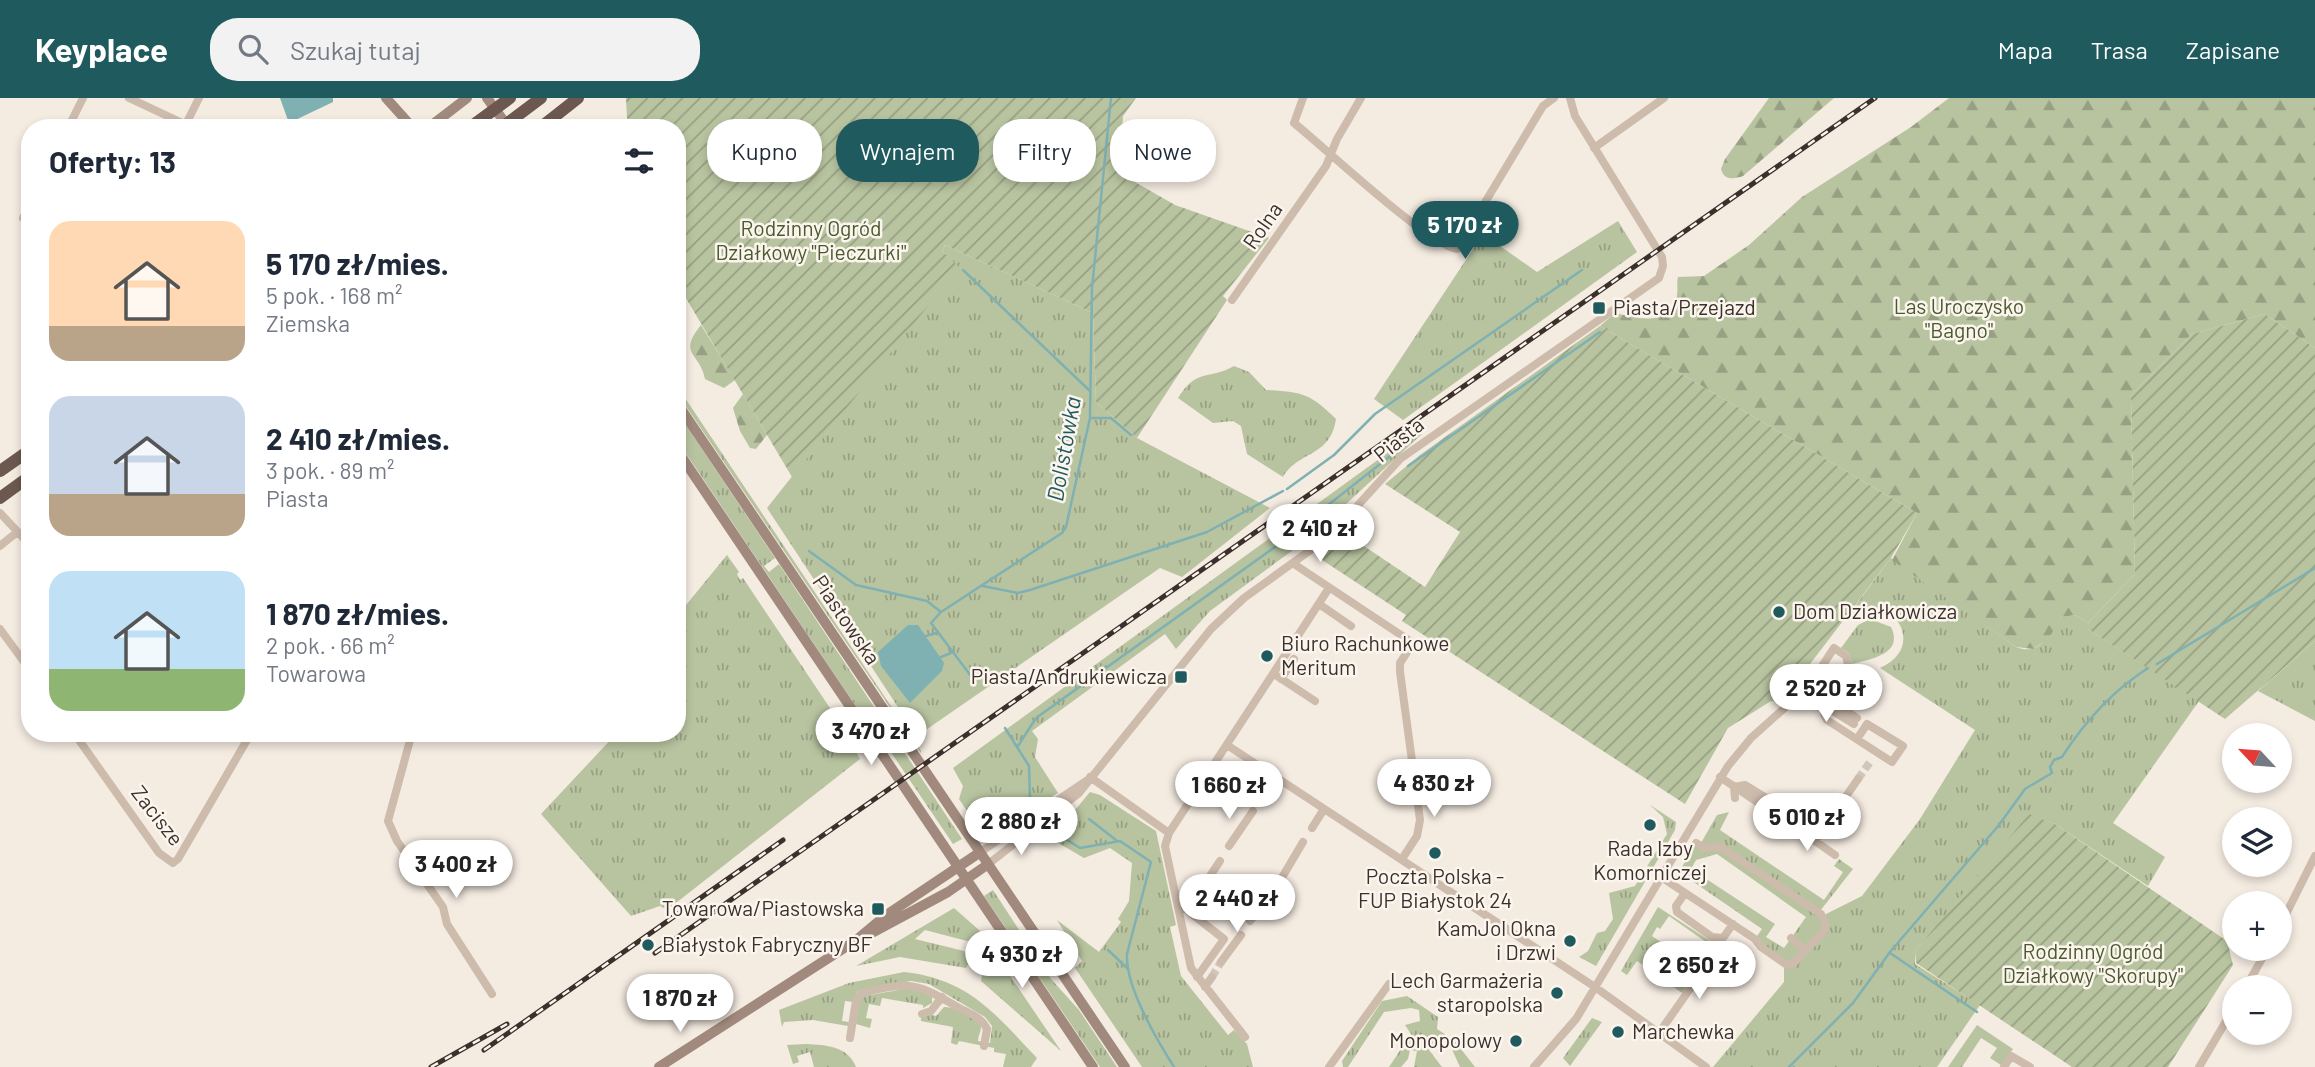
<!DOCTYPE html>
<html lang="pl">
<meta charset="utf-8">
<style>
body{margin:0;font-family:Barlow,sans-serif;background:#f2f2f3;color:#1f2937;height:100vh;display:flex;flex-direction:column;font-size:26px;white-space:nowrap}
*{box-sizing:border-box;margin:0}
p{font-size:23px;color:#747a83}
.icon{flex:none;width:38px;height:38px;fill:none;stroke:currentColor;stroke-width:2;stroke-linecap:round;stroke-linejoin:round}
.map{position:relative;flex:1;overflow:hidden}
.panel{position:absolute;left:21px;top:21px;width:665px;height:623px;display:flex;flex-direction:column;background:#fff;border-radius:28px;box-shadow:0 4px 10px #0003}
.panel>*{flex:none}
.banner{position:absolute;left:707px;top:21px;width:665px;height:63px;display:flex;gap:14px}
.needle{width:46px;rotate:296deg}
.fabs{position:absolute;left:2222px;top:625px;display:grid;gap:14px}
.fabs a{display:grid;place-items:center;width:70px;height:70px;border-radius:50%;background:#fff;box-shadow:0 4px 10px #0003;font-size:35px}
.price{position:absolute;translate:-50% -60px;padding:0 16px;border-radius:24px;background:#fff;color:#222;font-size:23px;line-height:46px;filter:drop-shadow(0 2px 4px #0008)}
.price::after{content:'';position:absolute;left:50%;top:42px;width:21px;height:16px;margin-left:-10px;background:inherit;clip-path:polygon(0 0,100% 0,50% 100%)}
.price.on{background:#1f5a5e;color:#fff}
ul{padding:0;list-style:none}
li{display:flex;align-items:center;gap:21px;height:175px;padding:0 28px}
li span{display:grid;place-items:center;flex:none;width:196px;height:140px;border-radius:21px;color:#555}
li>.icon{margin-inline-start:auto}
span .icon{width:84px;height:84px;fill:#fffc;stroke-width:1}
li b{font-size:30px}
h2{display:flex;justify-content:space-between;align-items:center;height:84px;padding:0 28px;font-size:30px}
.pill{padding:0 24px;border-radius:28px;background:#fff;box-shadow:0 4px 10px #0003;font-size:24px;line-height:63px}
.pill.on{background:#1f5a5e;color:#fff}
header{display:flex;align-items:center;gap:42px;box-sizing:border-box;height:98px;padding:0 35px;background:#1f5a5e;color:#fff}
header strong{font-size:33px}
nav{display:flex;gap:38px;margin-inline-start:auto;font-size:24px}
.search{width:490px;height:63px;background:#f2f2f3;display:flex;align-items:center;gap:18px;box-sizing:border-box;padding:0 24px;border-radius:28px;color:#747a83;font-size:26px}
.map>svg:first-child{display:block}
.grass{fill:url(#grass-tufts);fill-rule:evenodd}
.forest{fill:url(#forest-firs)}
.garden{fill:url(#garden-furrows)}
.water{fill:#7fb0b2}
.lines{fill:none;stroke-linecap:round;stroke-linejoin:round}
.stream{stroke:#7fb0b2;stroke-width:2.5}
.minor-tunnel{stroke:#cfc6bd;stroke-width:8;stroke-dasharray:8 4;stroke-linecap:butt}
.minor{stroke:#cdbbac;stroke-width:8}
.secondary{stroke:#a18a7d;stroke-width:10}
.trunk{stroke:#6c584f;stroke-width:12}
.rail-casing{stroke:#3b302b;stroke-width:5}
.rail{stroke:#fbf5ee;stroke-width:2.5;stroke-dasharray:8;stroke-linecap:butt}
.trunk-bridge{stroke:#6c584f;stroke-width:12}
.poi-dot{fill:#1f5a5e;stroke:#fbf5ee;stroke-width:2.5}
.labels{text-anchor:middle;stroke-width:5;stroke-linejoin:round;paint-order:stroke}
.street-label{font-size:21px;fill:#3b302b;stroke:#fbf5ee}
.park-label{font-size:21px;fill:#4a5a2e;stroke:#fbf5ee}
.poi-label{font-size:21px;fill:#3b302b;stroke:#fbf5ee;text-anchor:start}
.water-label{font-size:23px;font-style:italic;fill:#1f5a5e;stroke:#fbf5ee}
</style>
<header>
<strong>Keyplace</strong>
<div class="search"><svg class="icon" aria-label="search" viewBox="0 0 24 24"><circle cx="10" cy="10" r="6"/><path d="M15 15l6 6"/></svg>Szukaj tutaj</div>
<nav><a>Mapa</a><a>Trasa</a><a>Zapisane</a></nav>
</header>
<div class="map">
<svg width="2315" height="969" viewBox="0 0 2315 969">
<defs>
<pattern id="grass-tufts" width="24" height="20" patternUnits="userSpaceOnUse" patternTransform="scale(1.75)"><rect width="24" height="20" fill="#b8c4a0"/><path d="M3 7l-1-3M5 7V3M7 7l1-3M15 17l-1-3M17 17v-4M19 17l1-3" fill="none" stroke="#97a083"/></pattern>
<pattern id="forest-firs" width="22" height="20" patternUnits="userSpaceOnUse" patternTransform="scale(1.75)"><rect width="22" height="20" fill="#b8c4a0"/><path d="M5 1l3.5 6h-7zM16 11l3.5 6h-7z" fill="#97a083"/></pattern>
<pattern id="garden-furrows" width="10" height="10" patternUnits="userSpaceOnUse" patternTransform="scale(1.75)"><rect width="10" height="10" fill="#b8c4a0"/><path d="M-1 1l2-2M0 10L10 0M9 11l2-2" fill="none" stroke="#97a083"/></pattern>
</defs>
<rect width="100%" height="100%" fill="#f4ebe1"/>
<path class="grass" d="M1618,123L1637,154L1403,322L1374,301L1483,136L1537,174Z
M945,147L1093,215L1096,304L1137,340L1270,410L1182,479L1160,470L917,638L767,410L958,169L942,153Z
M1234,268L1249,274L1266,292C1302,294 1310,295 1336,321C1330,360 1299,352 1283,379L1247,356L1241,328L1233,323L1213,325L1178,300C1198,269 1207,283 1234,268Z
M677,288L921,653V655L677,295Z
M677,314L775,460L764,468L769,474L779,466L962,741L953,746L886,647L857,610L677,342Z
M1419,332L1422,336L1308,441L1210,513L1176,551L1165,536L1032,633L1038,641L1035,659L1058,695L1023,717L1020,709L1014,712L1018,721L1009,716L1005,718L1013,723L990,738L983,737L959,701L963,688L953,670Z
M727,457L739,474L737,476L740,482L743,480L842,628L860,661L667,812L660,808L631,818L541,716L617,635H677V518Z
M1891,460L2016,549C2041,559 2049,535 2062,519L2075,517L2088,525V531L2199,603L2113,725L2165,759L2148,788L2055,726L2030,717L1915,853V866L1980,907L1937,969H1713L1784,884V866L1755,841L1762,831L1679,774L1696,745L1720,749L1824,817L1862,798L1920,721L1975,632L1880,570C1933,547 1884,484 1849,522L1846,520ZM1717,756L1806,819L1784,850L1766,839L1775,826L1691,771L1696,762Z
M1870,521L1891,529C1904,556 1871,561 1852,566L1849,555L1841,550L1858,527Z
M2315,543V623L2258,593Z
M1090,694L1100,697L1156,733L1176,827L1170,829L1181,878L1228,937L1234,932L1247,946L1253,969H1142L1075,870L1082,863L1057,822L1099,854L1121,824L1118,821L1129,803L1132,765L1110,750L1084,760L1055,743L1050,734L1070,718Z
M1650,707L1676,724L1675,732L1596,868L1579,859L1588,853L1597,835L1605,833L1613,821L1609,795L1635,788L1667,736L1663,719Z
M1729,714L1720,732L1824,802L1843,774L1834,768L1839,761L1853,771L1820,813L1720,746L1704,748L1701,745L1717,717Z
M993,792L1051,881L1079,912L1117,969H1100L984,798Z
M1658,809L1715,846L1713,849L1669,818L1660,831L1657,829L1652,838L1699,870L1682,895L1637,863L1627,877L1621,873Z
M954,810L979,832L1061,953L981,883L983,872L995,861L976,840L967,843L925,832L915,841L964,853L971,861L966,870L900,859L856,868Z
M904,874C969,881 995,916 1037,960L1031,969H1003L1006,956L994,954V950L959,943L957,947L951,945L953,929L921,923V920L927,916L936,918L944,909C952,908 976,918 980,926C983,931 978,937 978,943L990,945L992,928L985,919L929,886L911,883L858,893L852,904L845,903L842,923L849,924L848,928L813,922L784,924L782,929L779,912L849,885Z
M910,890L932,898V905L923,910V907L882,900L880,908L869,906L866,920L872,921L870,930L856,926L859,904L864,898Z
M1407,898L1438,919L1437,931L1454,942L1475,969H1460L1450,947L1437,940L1429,952L1442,969H1414L1417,953L1410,952L1408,961L1401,969H1389L1411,936L1405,927L1420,923L1419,912L1411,910L1384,914L1348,969H1343L1342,963L1382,903Z
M1592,920L1602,924L1570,968L1563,960Z
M1977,927L2013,951L2001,967L1990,960L1997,950L1981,940L1962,969H1948Z
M806,946C826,947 848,948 856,969H814L810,954L797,958L799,964L793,966L787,947Z"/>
<path class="forest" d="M1769,0H1834L1743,78C1734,81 1724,83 1721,71L1725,61Z
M1949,0H2315V250L2265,216L2192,236L2134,294L2131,299L2135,476L2088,525L2075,517L2062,519L2048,541L2033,551L2016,549L1892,462L1917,415L1600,228L1615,215C1637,220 1666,229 1676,201C1679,193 1676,186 1678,179L1704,178L1749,147L1802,99L1911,29Z
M701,227L735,282L724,290L705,281C700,254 677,257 701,227Z
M743,296L767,337L756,351L750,350L740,333L733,310Z"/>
<path class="garden" d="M626,0H1136L1123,18L1120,65L1128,80L1175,107L1269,140L1223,198L1227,202L1137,340L1096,304L1093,215L945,147L942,153L959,169L792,379L677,185V120L684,109L677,90V30H636L627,20Z
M2265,216L2315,250V543L2225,621L2088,531V525L2135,476L2131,299L2134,294L2192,236Z
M1600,228L1917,415L1891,460L1781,604L1771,603L1728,630L1685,706L1402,523L1406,517L1319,460L1346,436L1425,489L1460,434L1385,386L1420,357Z
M2029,716L2055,726L2227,843L2233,867L2168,969H2072L1916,865L1915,853Z"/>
<path class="water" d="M280,0H333V4L289,25Z
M908,527H918L944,565L942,573L910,605L881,568L878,554Z"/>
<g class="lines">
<path class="stream" d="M963,172L1090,293
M1090,320H1111L1131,337
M1408,368L1600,234
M1287,391L1334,357L1375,316L1582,172
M809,453L856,487L927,503L941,514
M983,488L1018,495L1030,492L1207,434L1283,393
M926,538L936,535
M941,559L951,555
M2157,566L2315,470
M974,582L931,525L941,514L1062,435L1066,429L1090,320L1092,190L1111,0
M1005,630L1029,668L1030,701L1037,712
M1018,648L1036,620L1275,449L1418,336
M1089,721L1116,742
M1046,723L1056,735L1080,750L1120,743L1151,764L1127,856C1125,888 1157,942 1174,969
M1108,852L1128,871
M1890,855L1977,914
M1789,969L1853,905L1890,854L1999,727L2025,691L2052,675L2050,669L2054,662L2062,659C2085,623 2111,594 2148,570"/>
<path class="minor-tunnel" d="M1858,681L1870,664
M1192,804L1202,790
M1212,879L1221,864"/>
<path class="minor" d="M129,0L193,30
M1303,0L1294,25C1323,48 1429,148 1457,151L1543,8L1554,0
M186,26L199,0
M68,30L83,0
M1594,50L1664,0
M23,120L30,106
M1232,202L1326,68L1337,41L1361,0
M0,415L30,447
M0,448L16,435
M1294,466L1413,545L1400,565V574L1420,722L1417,738L1402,761
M1319,506L1351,528
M0,531L30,572
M1274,576L1315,603
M1281,581L1294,561
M1809,588L1857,620
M1824,599V616L1827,622L1892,664L1903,648L1867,626L1857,641
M1825,602L1833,613L1854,626
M74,635L159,755L173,765L178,761L251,635
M412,635L388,723L397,743L443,809L447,826L492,896
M1227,647L1595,889L1706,969
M1090,679L1169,735
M1720,679L1815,743L1858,681
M1734,689L1745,687L1766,700
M1734,689L1735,700
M1263,698L1275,679
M1312,730L1324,711
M1815,743L1835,757
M1229,748L1253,713
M979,755L1089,681
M987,767L1079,695L1211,531L1244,500L1330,438L1400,361L1659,180L1663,168L1662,159L1575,18L1570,0
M1661,779L1755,841L1761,849L1787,867L1793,866L1823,834L1826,828L1821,816L1720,749L1704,750L1696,745
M1202,790L1220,763
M1685,795L1676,808L1677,814L1712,839L1723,840L1733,826
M1183,809L1224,841L1197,879
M1250,823L1270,800L1303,744
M2280,828L2315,758
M1791,840L1805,852
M1221,864L1241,837
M1205,889L1212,879
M2246,889L2268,850
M922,916L931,913L942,899
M1659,935L1715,855
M1245,939L1191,870L1165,748L1169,735L1329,490
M850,940L856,903L862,895C913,882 918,886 961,911C971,916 982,920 987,931L984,948
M1329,969L1389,886
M1534,969L1576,921L1728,668L1751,640L1809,588L1834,550L1846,558L1849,572L1814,582
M2004,969L2011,958L2030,969
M2199,969L2235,908"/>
<path class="secondary" d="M386,0L413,30
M487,0L509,30
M428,30L467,0
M677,305L1125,969
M677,352L1093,969
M866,838L948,794L987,767
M659,969L855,843L885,818L979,755"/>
<path class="trunk" d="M540,30L578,0
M0,373L30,352
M0,400L30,378"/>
<defs>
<path id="rail" d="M655,855L1875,0
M484,952L783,742
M431,969L507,926"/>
</defs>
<use href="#rail" class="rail-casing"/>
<use href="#rail" class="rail"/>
<path class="trunk-bridge" d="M469,30L510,0
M501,30L541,0"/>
</g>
<g class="poi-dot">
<rect x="1592" y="203" width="14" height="14" rx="3.5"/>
<circle cx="1779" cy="514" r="7"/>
<circle cx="1267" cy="558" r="7"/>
<rect x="1174" y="572" width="14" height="14" rx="3.5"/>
<circle cx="1650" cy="727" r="7"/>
<circle cx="1435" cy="755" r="7"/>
<rect x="871" y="804" width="14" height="14" rx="3.5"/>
<circle cx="1570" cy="843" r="7"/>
<circle cx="648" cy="847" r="7"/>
<circle cx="1557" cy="895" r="7"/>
<circle cx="1618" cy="934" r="7"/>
<circle cx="1516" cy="943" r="7"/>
</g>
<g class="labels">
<g class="street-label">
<text transform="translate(1263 128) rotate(-55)" y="7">Rolna</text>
<text transform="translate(1399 342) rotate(-39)" y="7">Piasta</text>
<text transform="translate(846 522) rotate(56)" y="7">Piastowska</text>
<text transform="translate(157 718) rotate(52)" y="7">Zacisze</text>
</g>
<g class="park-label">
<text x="811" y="138">Rodzinny Ogród<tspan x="811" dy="24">Działkowy "Pieczurki"</tspan></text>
<text x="1959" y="216">Las Uroczysko<tspan x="1959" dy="24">"Bagno"</tspan></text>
<text x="2093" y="861">Rodzinny Ogród<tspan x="2093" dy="24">Działkowy "Skorupy"</tspan></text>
</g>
<g class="poi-label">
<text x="1613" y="217">Piasta/Przejazd</text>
<text x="1793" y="521">Dom Działkowicza</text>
<text x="1281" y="553">Biuro Rachunkowe<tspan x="1281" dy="24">Meritum</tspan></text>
<text x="1167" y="586" text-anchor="end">Piasta/Andrukiewicza</text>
<text x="1650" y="758" text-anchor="middle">Rada Izby<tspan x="1650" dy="24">Komorniczej</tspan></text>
<text x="1435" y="786" text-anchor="middle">Poczta Polska -<tspan x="1435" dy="24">FUP Białystok 24</tspan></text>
<text x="864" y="818" text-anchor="end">Towarowa/Piastowska</text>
<text x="1556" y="838" text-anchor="end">KamJol Okna<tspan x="1556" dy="24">i Drzwi</tspan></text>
<text x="662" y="854">Białystok Fabryczny BF</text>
<text x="1543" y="890" text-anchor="end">Lech Garmażeria<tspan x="1543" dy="24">staropolska</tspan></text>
<text x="1632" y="941">Marchewka</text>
<text x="1502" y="950" text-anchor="end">Monopolowy</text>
</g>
<g class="water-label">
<text transform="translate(1064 351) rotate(-80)" y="8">Dolistówka</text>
</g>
</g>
</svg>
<div class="fabs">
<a><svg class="needle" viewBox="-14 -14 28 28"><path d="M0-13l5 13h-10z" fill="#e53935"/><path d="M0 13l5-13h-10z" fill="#747a83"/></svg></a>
<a><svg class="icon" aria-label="layers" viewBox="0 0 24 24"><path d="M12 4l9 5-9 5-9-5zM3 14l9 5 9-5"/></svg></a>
<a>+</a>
<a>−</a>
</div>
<b class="price on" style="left:1465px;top:163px">5 170 zł</b>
<b class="price" style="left:1320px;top:466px">2 410 zł</b>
<b class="price" style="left:1826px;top:626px">2 520 zł</b>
<b class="price" style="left:871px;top:669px">3 470 zł</b>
<b class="price" style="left:1434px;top:721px">4 830 zł</b>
<b class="price" style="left:1229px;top:723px">1 660 zł</b>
<b class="price" style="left:1807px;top:755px">5 010 zł</b>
<b class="price" style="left:1021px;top:759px">2 880 zł</b>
<b class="price" style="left:456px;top:802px">3 400 zł</b>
<b class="price" style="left:1237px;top:836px">2 440 zł</b>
<b class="price" style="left:1022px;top:892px">4 930 zł</b>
<b class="price" style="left:1699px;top:903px">2 650 zł</b>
<b class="price" style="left:680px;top:936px">1 870 zł</b>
<div class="banner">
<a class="pill">Kupno</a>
<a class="pill on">Wynajem</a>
<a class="pill">Filtry</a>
<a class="pill">Nowe</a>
</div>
<section class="panel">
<h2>Oferty: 13<svg class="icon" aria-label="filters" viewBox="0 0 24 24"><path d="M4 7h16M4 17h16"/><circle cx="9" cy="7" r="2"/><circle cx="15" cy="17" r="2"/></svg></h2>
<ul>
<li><span style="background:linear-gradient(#ffd9b3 75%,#b9a48a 0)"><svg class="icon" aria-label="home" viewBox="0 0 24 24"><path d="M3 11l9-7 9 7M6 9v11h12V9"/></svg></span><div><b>5 170 zł/mies.</b><p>5 pok. · 168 m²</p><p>Ziemska</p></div></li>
<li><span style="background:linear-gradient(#c9d6e8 70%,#b9a48a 0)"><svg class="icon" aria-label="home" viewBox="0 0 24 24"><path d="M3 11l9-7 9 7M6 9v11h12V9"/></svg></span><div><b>2 410 zł/mies.</b><p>3 pok. · 89 m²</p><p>Piasta</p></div></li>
<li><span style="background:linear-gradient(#bfe0f5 70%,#8fb573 0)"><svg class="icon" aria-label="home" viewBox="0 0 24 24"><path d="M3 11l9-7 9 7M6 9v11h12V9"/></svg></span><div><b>1 870 zł/mies.</b><p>2 pok. · 66 m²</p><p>Towarowa</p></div></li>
</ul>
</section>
</div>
